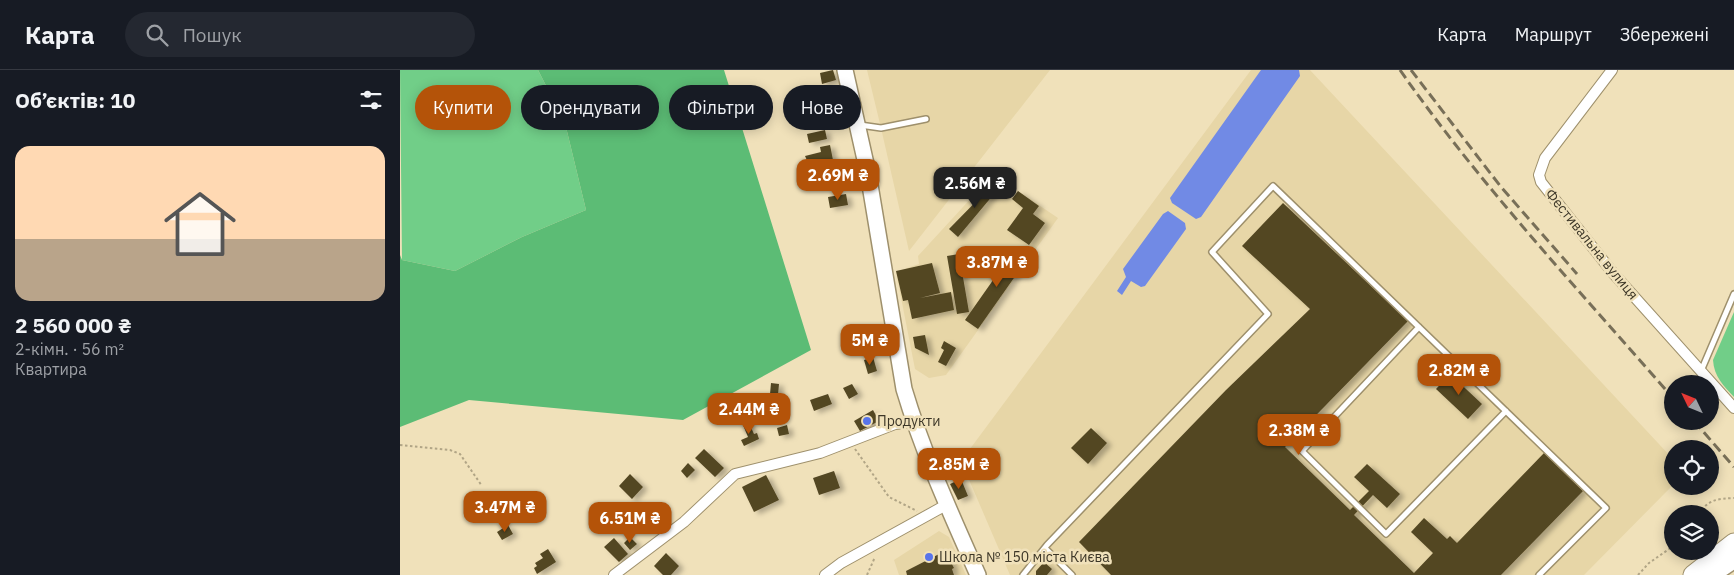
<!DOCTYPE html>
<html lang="uk">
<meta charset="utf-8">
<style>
body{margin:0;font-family:"IBM Plex Sans",sans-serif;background:#242831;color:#f1f3f6;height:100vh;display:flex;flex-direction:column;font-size:19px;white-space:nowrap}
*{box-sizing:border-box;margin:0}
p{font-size:16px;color:#9ea1a6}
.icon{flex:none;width:28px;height:28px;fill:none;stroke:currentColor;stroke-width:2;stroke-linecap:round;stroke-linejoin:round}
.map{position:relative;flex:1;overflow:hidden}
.panel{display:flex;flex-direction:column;background:#171b24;width:400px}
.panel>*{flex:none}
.banner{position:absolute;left:15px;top:15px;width:475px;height:45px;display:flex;gap:10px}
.needle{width:32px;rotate:313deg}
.buttons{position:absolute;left:1264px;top:305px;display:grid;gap:10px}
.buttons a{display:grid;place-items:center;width:55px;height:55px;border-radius:50%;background:#171b24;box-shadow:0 2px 12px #0003;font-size:25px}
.price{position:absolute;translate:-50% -42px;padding:0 11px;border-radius:10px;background:#b45309;color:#fff;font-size:16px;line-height:32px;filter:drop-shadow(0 1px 2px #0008)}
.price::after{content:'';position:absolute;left:50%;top:30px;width:15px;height:11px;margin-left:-8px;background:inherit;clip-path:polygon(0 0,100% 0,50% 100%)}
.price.active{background:#222;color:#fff}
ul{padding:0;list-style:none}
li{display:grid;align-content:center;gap:10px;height:265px;padding:0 15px}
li+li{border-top:1px solid #363941}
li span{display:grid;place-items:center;height:155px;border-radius:15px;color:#555}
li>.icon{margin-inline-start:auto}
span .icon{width:90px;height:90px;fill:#fffc;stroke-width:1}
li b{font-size:21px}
h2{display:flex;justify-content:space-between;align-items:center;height:60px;padding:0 15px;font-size:21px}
.pill{padding:0 18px;border-radius:22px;background:#171b24;box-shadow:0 2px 12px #0003;font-size:18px;line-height:45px}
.pill.active{background:#b45309;color:#fff}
header{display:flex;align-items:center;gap:30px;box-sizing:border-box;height:70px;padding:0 25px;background:#171b24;border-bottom:1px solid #363941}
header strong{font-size:24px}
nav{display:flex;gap:28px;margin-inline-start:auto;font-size:18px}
.search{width:350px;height:45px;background:#242831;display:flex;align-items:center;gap:12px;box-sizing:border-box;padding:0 18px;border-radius:28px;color:#9ea1a6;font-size:19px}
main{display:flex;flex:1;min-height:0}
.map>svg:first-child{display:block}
.built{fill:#e7d6a7}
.green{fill:#71ce88}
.forest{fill:#5cbc75}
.water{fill:#718ae5}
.building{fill:#534724;filter:url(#shadow)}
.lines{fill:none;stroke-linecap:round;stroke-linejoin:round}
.lane-casing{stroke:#9e906c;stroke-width:8}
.street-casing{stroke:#9e906c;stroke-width:12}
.secondary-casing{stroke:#9e906c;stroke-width:18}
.primary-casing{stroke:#9e906c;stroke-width:19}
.highway-casing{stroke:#9e906c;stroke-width:21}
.path{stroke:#b1a586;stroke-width:2;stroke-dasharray:2.5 2.5;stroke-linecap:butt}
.lane{stroke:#fff;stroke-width:5}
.street{stroke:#fff;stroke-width:10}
.secondary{stroke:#fff;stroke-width:15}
.primary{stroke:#fff;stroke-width:16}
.highway{stroke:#fff;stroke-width:19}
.rail{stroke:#786f58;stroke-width:3;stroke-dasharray:10 5;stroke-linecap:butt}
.poi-dot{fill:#5874ea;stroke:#f0e1ba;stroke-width:2}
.labels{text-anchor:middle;stroke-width:5;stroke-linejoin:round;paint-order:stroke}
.street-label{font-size:14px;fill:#3c3627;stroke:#f0e1ba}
.poi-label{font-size:14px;fill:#3c3627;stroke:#f0e1ba;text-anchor:start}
</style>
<header>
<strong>Карта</strong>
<div class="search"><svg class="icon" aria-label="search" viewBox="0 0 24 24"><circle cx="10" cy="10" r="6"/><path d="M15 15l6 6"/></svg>Пошук</div>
<nav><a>Карта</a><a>Маршрут</a><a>Збережені</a></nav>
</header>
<main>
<section class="panel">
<h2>Об’єктів: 10<svg class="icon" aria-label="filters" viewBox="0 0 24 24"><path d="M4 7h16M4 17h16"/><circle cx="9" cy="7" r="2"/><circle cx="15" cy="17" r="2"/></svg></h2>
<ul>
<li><span style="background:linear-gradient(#ffd9b3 60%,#b9a48a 0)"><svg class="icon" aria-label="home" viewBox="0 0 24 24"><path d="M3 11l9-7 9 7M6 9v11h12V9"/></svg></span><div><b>2 560 000 ₴</b><p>2-кімн. · 56 m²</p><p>Квартира</p></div></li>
</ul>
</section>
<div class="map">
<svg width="1334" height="505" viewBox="0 0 1334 505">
<defs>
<filter id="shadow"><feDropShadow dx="5" dy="2.5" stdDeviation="2.5" flood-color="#0004"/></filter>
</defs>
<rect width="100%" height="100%" fill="#f0e1ba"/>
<path class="built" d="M467,0H650L509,181L481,58Z
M851,0H910L1272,388V416L1184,505H610L561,391Z
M596,101L618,121L658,148L546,305L529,308L515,299L496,202L519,194L518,186Z
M539,461L549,467L566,505H499L494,490Z"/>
<path class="green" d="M0,0H138L165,53L186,140L122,167L55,201L2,190Z
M1334,242V327C1324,316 1314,307 1313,290Z"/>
<path class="forest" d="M138,0H324L411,280L283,350L69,330L0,357V185L2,190L55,201L122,167L186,140L165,53Z"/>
<path class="water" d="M861,0H899L900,6L801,147L796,149L772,133L770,128Z
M768,141L785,153L786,159L745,216L741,217L731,211L722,225L717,221L726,207L723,199L763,144Z"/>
<path class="building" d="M433,0L436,10L422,14L420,3Z
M435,28L439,43L421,48L417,33Z
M425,60L427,69L409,73L407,64Z
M430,75L433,90L418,93L419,97L411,99L405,86L421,82L420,77Z
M599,108L604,112L558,167L549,159Z
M618,121L639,136L633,144L645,153L629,175L607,160L623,138L612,129Z
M446,124L448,135L430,138L428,127Z
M883,133L1008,251L885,377L950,440L969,421L954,407L967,394L1000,424L987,438L973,425L954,445L1014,503L1033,483L1011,462L1024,448L1047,469L1050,466L1057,473L1144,383L1183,421L1101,505H711L679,472L826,320L910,239L842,176Z
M617,176L630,185L578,259L565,250Z
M559,184L569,242L557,244L547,186Z
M532,193L540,223L520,228L551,222L554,240L512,249L508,230L503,231L496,201Z
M525,265L529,285L515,278L513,267Z
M544,271L556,278L546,296L538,292L544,280L541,278Z
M473,287L477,301L468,304L464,290Z
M1050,304L1082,334L1068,349L1036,319Z
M371,313L379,314L378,325L370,324Z
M452,314L458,324L449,329L443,318Z
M428,324L432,334L414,341L410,330Z
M473,340L479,351L460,361L454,351Z
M349,353L354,364L357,363L359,369L344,376L341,370L348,367L343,355Z
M387,355L389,364L379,366L377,358Z
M691,358L707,373L688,394L671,378Z
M304,379L324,398L315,407L295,388Z
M288,393L295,400L287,408L281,401Z
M434,401L440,418L419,425L413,408Z
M230,404L243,417L232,429L219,416Z
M366,405L379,430L354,442L342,417Z
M561,409L568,426L558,430L550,414Z
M226,435L234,443L217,461L208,453Z
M108,455L113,464L102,470L97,462Z
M230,467L237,474L230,480L224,473Z
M214,468L228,484L219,492L204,477Z
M148,479L156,492L137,504L134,498L137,496L135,493L143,488L140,484Z
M545,481L554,498L552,499L554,505H507L506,501Z
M266,483L279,496L271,505H263L254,496Z
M644,492L652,499L647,505H636V501Z"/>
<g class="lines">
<defs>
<path id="lane" d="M460,55L481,58L526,49
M1019,257L902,381L986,464L1106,341
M1301,301L1334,224
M645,478L672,505
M623,505L647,475L868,244L812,182L873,116L1206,438L1139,505"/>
<path id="street" d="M1212,0L1145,88L1139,105L1141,112L1213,203L1334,338
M214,505L284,452L335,404L420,383L495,354L514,352
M425,505L441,493L546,435"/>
<path id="secondary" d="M445,0L468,103L504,319C523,383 551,444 578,505"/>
<path id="primary" d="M1312,505L1334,490"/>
<path id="highway" d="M1293,505L1334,473"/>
</defs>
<use href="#lane" class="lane-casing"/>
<use href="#street" class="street-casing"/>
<use href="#secondary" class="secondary-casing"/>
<use href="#primary" class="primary-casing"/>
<use href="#highway" class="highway-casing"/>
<path class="path" d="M0,375L50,380L60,384L82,416
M455,379L489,427L517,441
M1299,444C1308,429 1318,429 1334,428
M467,505L475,487
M1238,505L1249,493L1272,477"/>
<use href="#lane" class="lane"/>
<use href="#street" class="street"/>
<use href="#secondary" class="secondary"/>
<use href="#primary" class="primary"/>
<use href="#highway" class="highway"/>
<path class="rail" d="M1000,0C1081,116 1179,220 1272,327
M1011,0L1101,117L1177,204
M1294,351L1334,397"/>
</g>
<g class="poi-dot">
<circle cx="467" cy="351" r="5"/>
<circle cx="529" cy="487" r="5"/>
</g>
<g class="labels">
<g class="street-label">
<text transform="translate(1192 174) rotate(51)" y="5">Фестивальна вулиця</text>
</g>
<g class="poi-label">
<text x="477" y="356">Продукти</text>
<text x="539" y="492">Школа № 150 міста Києва</text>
</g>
</g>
</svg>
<div class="buttons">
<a><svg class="needle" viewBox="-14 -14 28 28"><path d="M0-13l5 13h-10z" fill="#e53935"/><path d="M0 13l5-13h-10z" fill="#9ea1a6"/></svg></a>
<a><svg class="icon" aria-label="locate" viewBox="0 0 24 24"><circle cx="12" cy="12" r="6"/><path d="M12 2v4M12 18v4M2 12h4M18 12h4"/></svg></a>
<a><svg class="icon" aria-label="layers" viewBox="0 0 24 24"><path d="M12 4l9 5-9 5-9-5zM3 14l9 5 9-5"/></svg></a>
</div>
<b class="price" style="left:438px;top:131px">2.69M ₴</b>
<b class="price active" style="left:575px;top:139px">2.56M ₴</b>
<b class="price" style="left:597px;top:218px">3.87M ₴</b>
<b class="price" style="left:470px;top:296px">5M ₴</b>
<b class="price" style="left:1059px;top:326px">2.82M ₴</b>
<b class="price" style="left:349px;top:365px">2.44M ₴</b>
<b class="price" style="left:899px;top:386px">2.38M ₴</b>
<b class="price" style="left:559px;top:420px">2.85M ₴</b>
<b class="price" style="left:105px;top:463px">3.47M ₴</b>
<b class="price" style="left:230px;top:474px">6.51M ₴</b>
<div class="banner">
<a class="pill active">Купити</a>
<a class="pill">Орендувати</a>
<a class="pill">Фільтри</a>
<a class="pill">Нове</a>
</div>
</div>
</main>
